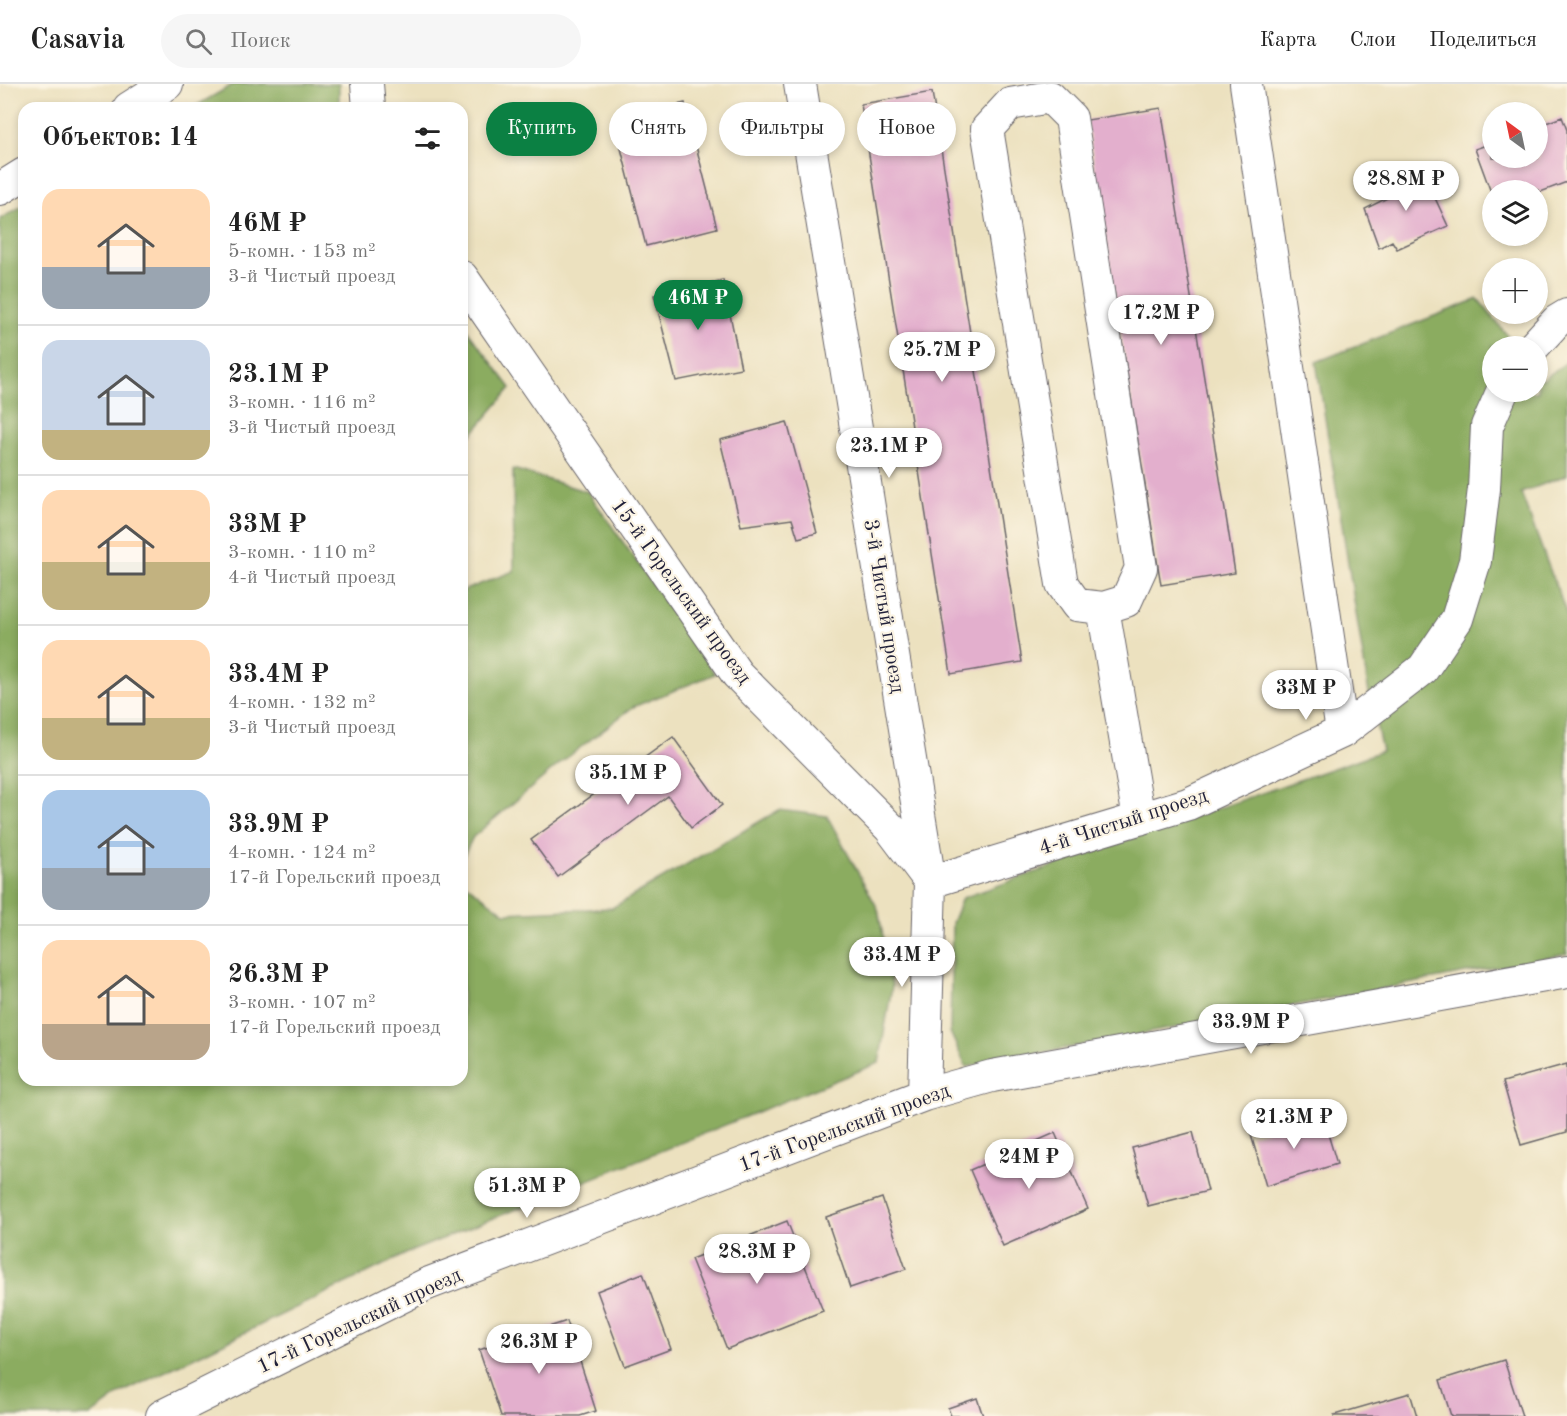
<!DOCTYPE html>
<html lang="ru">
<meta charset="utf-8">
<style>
body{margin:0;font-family:"Old Standard TT",serif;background:#f6f6f6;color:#222;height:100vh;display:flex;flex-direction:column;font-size:22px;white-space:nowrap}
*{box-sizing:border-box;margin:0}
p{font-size:20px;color:#767676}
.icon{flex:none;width:33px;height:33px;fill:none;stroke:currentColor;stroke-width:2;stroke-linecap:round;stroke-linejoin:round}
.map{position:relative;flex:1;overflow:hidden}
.sheet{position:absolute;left:18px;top:18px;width:450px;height:984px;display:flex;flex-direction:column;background:#fff;border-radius:18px;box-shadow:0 3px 9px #0003}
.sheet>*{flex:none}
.guide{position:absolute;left:486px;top:18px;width:570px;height:54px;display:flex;gap:12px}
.needle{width:39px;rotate:327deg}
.fabs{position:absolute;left:1482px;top:18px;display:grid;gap:12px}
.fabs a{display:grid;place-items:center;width:66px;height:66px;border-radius:50%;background:#fff;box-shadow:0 3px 9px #0003;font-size:30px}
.price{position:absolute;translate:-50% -51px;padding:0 14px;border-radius:21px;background:#fff;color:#222;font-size:20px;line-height:39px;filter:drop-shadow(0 2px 3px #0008)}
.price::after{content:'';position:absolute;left:50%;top:36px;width:18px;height:14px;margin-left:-9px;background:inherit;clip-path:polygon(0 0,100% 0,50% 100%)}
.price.selected{background:#0b8043;color:#fff}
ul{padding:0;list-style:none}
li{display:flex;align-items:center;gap:18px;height:150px;padding:0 24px}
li+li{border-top:2px solid #e0e0e0}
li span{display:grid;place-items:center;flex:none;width:168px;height:120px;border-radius:18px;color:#555}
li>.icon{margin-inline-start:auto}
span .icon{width:72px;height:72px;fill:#fffc;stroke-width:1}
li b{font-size:26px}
h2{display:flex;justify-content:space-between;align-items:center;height:72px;padding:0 24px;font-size:26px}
.tag{padding:0 21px;border-radius:27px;background:#fff;box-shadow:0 3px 9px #0003;font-size:21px;line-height:54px}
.tag.selected{background:#0b8043;color:#fff}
header{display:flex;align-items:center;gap:36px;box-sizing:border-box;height:84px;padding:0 30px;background:#fff;border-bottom:2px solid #e0e0e0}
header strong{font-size:28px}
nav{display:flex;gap:33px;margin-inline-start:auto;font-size:21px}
.search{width:420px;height:54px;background:#f6f6f6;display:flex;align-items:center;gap:15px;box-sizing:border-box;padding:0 21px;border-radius:33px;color:#767676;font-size:22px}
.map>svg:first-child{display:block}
.forest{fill:#8bac61;stroke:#56674e;stroke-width:1.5}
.building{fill:#e3afcd}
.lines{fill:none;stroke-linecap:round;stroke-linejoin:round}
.minor-casing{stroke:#696569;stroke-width:34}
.minor{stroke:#fff;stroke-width:32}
.labels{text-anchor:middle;stroke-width:4.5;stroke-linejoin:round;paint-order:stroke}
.street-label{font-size:21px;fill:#22223b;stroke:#fcf5e5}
</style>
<header>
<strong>Casavia</strong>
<div class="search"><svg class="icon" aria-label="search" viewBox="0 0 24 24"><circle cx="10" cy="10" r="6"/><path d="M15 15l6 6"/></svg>Поиск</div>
<nav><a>Карта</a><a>Слои</a><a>Поделиться</a></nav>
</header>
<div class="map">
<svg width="1567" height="1332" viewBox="0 0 1567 1332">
<rect width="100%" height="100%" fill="#fcf5e5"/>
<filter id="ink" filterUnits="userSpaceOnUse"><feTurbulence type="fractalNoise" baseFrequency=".0167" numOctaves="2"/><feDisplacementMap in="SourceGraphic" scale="12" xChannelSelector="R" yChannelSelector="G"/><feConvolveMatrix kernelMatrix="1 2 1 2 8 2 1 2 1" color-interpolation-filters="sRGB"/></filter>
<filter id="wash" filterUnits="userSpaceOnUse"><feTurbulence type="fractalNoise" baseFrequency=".008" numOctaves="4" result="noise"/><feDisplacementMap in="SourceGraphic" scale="24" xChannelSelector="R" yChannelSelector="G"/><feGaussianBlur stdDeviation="1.35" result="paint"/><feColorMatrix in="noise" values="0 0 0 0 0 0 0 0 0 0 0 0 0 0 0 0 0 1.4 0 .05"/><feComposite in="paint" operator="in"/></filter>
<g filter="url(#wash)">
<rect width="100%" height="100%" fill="#ece1bf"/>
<path class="forest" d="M234,0H339V24H192Z
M24,121V996H462V797L505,829L612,824L779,726L827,732L878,825L892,902L879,979L412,1167L123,1308L90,1332H0V135Z
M1478,215L1516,262H1492V308H1538V290L1542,296L1567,278V391L1521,409L1567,531V870L966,983L950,948L952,839L962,814L1382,667L1368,604L1316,278Z
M462,239L511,304L462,362Z
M513,385L588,408L715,590L633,623L564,676L473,753L462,775V507L514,487Z"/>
<g id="blocks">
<path class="building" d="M932,8L1022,578L951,590L861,20Z
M685,19L717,144L646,162L614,37Z
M1161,24L1235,489L1161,501L1087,36Z
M1562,33L1567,46V98L1538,109V106H1492V111L1475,65L1492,59V74H1538V42Z
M1421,84L1448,142L1397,165L1392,157L1379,164L1365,125L1395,110L1391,98Z
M723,196L741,284L676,297L654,211Z
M787,338L817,449L798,454L792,435L741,442L720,356Z
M673,653L722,721L691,744L668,712L558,793L531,756Z
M1567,980V1048L1521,1061L1503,998Z
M1322,1030L1337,1080L1266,1102L1251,1051Z
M1193,1048L1208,1107L1148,1122L1132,1064Z
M1055,1049L1088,1125L1003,1162L970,1086Z
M882,1114L906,1185L850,1204L826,1133Z
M787,1137L823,1227L727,1265L691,1175Z
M643,1189L671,1265L625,1282L597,1207Z
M567,1237L596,1327L580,1332H501L479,1266Z
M1504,1276L1522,1332H1451L1440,1296Z
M1410,1309L1417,1332H1334V1331Z
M977,1314L983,1332H951L948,1324Z"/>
</g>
</g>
<g filter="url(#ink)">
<use href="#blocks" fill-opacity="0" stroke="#696569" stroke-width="1.5"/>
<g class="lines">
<defs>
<path id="minor" d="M367,0L369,24
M800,0L930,798L924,1011
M1246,0L1342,648
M1050,13L1071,34L1141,484L1126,517L1103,524L1077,521L1062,500L987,45L1010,20Z
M129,24L167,0
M0,105L24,90
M462,193L737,590L890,744L927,793
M1534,262L1557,237L1567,231
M1103,524L1139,735
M930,798L1188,720L1342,648L1423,585L1457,535L1475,477L1484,405L1487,342L1502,308
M162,1332L427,1200L924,1011L992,992L1567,888"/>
</defs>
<use href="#minor" class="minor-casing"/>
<use href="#minor" class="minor"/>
</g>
</g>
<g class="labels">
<g class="street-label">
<text transform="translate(682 507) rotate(54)" y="7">15-й Горельский проезд</text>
<text transform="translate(885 522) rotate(81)" y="7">3-й Чистый проезд</text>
<text transform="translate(1123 737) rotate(-18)" y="7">4-й Чистый проезд</text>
<text transform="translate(844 1043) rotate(-20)" y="7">17-й Горельский проезд</text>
<text transform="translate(359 1236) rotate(-25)" y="7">17-й Горельский проезд</text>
</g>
</g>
</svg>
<div class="fabs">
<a><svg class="needle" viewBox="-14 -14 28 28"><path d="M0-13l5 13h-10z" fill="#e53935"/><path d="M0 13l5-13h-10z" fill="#767676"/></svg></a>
<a><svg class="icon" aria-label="layers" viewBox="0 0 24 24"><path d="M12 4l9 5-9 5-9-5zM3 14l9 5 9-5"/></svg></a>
<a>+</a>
<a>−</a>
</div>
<b class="price" style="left:1406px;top:128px">28.8M ₽</b>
<b class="price selected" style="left:698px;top:247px">46M ₽</b>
<b class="price" style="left:1161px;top:262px">17.2M ₽</b>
<b class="price" style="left:942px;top:299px">25.7M ₽</b>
<b class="price" style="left:889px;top:395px">23.1M ₽</b>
<b class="price" style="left:1306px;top:637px">33M ₽</b>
<b class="price" style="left:628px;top:722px">35.1M ₽</b>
<b class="price" style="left:902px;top:904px">33.4M ₽</b>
<b class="price" style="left:1251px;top:971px">33.9M ₽</b>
<b class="price" style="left:1294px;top:1066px">21.3M ₽</b>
<b class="price" style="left:1029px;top:1106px">24M ₽</b>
<b class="price" style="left:527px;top:1135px">51.3M ₽</b>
<b class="price" style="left:757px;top:1201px">28.3M ₽</b>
<b class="price" style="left:539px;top:1291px">26.3M ₽</b>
<div class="guide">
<a class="tag selected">Купить</a>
<a class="tag">Снять</a>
<a class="tag">Фильтры</a>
<a class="tag">Новое</a>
</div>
<section class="sheet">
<h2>Объектов: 14<svg class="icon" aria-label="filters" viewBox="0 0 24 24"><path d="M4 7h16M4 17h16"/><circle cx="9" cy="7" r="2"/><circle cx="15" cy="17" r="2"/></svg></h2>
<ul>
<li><span style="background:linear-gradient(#ffd9b3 65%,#9aa5b1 0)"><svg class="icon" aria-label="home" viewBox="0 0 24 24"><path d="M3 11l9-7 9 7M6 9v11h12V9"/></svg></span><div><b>46M ₽</b><p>5-комн. · 153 m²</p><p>3-й Чистый проезд</p></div></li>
<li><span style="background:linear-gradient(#c9d6e8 75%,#c2b280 0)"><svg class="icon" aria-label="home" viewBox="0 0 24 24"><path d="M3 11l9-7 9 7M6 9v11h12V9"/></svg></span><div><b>23.1M ₽</b><p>3-комн. · 116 m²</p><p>3-й Чистый проезд</p></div></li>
<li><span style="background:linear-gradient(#ffd9b3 60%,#c2b280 0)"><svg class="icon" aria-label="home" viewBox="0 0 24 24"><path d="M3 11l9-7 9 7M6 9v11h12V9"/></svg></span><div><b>33M ₽</b><p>3-комн. · 110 m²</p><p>4-й Чистый проезд</p></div></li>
<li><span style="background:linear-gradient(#ffd9b3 65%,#c2b280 0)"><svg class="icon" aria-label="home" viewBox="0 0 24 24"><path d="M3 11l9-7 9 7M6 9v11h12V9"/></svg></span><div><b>33.4M ₽</b><p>4-комн. · 132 m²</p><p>3-й Чистый проезд</p></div></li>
<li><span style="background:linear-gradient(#a9c7e8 65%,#9aa5b1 0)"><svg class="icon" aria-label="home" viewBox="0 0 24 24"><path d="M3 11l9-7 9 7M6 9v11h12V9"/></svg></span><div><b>33.9M ₽</b><p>4-комн. · 124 m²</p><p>17-й Горельский проезд</p></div></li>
<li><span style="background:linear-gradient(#ffd9b3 70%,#b9a48a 0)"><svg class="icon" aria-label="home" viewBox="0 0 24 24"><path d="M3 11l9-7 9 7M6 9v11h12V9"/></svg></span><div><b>26.3M ₽</b><p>3-комн. · 107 m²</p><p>17-й Горельский проезд</p></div></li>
</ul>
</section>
</div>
